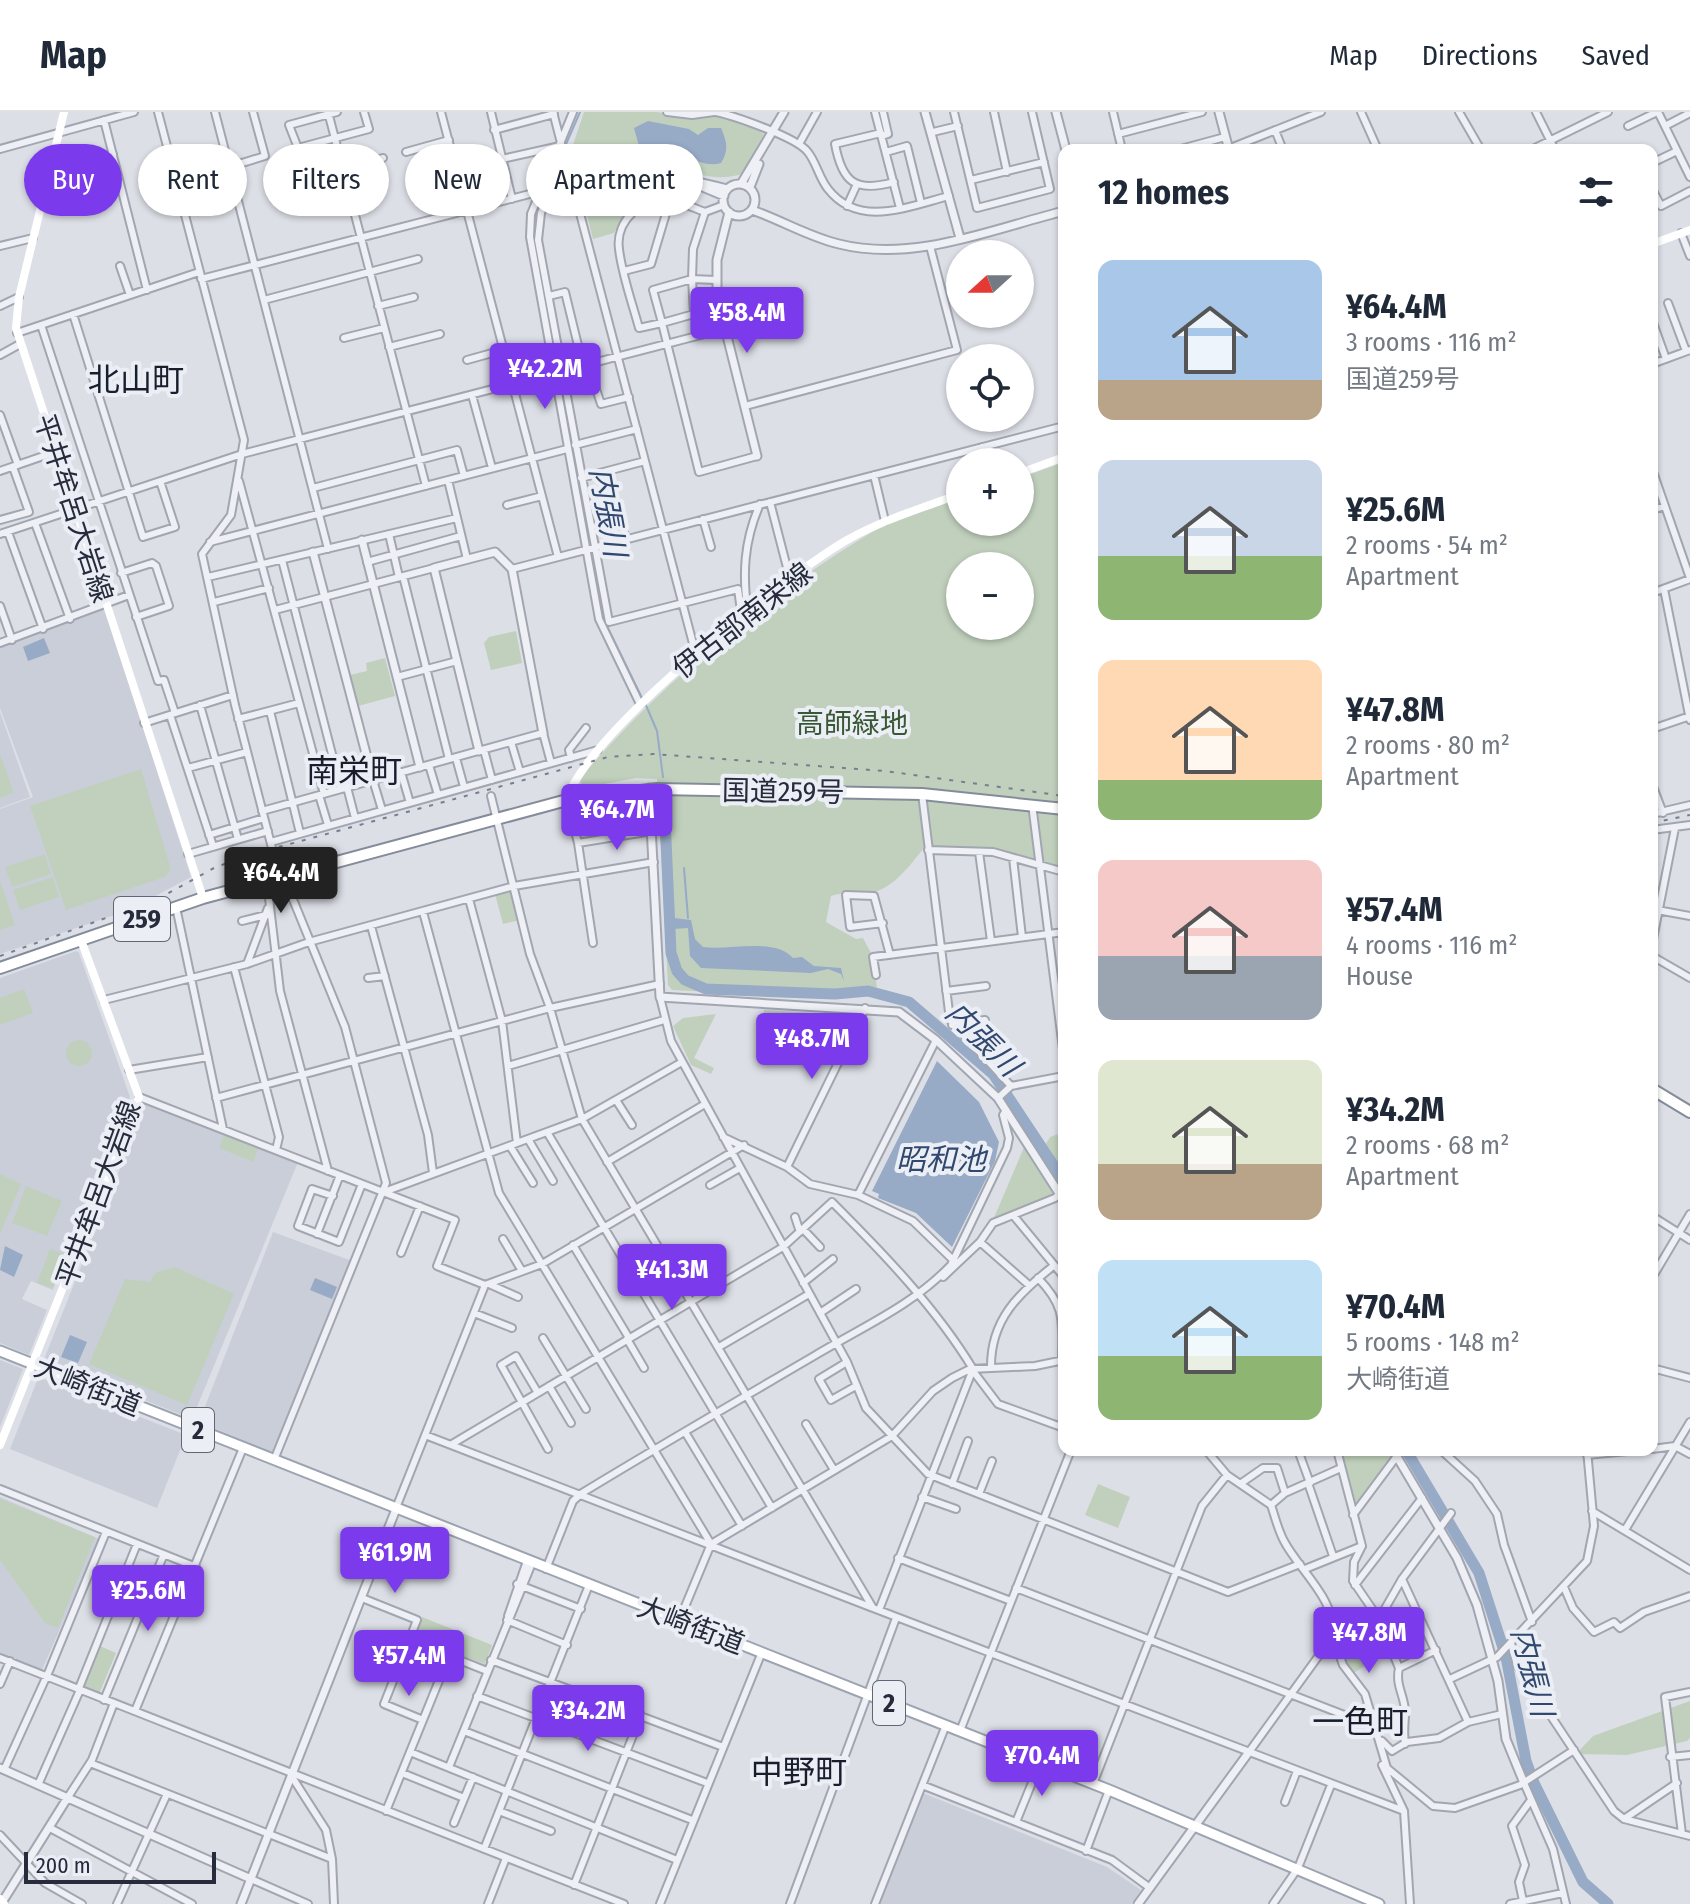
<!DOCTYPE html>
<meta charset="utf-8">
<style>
body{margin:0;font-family:"Fira Sans Condensed","Noto Sans JP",sans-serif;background:#f2f2f3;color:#1f2937;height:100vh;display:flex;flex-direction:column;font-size:30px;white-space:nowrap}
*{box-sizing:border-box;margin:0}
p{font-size:26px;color:#747a83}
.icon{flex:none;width:44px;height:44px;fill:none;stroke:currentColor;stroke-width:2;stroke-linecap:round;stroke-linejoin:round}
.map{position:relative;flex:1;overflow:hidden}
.sheet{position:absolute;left:1058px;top:32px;width:600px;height:1312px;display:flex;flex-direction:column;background:#fff;border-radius:16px;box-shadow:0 2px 6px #0004}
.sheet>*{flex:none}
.hud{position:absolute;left:24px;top:32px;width:760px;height:72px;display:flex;gap:16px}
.needle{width:52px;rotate:249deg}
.buttons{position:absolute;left:946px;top:128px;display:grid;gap:16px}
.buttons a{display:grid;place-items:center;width:88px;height:88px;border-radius:50%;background:#fff;box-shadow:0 2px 6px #0004;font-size:40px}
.scale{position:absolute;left:24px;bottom:20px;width:192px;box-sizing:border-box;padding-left:8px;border:4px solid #262c3c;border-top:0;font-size:22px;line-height:28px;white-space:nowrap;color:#262c3c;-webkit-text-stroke:6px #ebeef4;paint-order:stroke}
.price{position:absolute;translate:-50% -68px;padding:0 18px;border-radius:8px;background:#7c3aed;color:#fff;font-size:26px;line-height:52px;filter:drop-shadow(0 2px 4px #0008)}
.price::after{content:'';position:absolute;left:50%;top:48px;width:24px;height:18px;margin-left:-12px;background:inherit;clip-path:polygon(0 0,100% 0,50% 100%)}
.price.on{background:#222;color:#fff}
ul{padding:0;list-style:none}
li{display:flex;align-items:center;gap:24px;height:200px;padding:0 40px}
li span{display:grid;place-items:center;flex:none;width:224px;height:160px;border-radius:16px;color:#555}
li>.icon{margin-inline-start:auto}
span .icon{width:96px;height:96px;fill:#fffc;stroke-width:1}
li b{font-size:34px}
h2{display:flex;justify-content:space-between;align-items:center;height:96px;padding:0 40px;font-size:34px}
.tag{padding:0 28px;border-radius:36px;background:#fff;box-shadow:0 2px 6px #0004;font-size:28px;line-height:72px}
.tag.on{background:#7c3aed;color:#fff}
header{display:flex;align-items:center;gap:48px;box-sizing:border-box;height:112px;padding:0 40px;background:#fff;border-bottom:2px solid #e0e1e3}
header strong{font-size:38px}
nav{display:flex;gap:44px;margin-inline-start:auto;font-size:28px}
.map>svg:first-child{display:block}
.built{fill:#caced8}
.green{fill:#c1d0bd;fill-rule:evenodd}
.water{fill:#97aac6}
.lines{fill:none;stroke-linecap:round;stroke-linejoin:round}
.stream{stroke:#97aac6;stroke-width:2}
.river{stroke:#97aac6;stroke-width:11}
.minor-casing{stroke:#a2a6b0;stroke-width:10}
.tertiary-casing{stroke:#a2a6b0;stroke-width:11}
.primary-casing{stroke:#9ca3b1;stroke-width:13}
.trunk-casing{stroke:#848c9c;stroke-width:14}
.minor{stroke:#eff0f5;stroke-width:6}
.tertiary{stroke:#eff0f5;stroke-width:7}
.secondary{stroke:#fff;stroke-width:8}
.primary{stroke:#fff;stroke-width:9}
.trunk{stroke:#fff;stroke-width:10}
.rail{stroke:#767e8f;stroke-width:2;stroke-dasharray:4 8;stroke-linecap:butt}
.labels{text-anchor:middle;stroke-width:8;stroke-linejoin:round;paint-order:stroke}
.shield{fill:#ebeef4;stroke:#616673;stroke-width:2}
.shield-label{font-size:26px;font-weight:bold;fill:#262c3c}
.street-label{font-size:28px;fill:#262c3c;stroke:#ebeef4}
.park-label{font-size:28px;fill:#385734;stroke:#ebeef4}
.water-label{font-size:30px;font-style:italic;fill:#31486f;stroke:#ebeef4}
.quarter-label{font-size:32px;fill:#191e2d;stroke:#ebeef4}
</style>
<header>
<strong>Map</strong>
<nav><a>Map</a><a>Directions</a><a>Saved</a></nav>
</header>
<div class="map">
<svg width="1690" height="1792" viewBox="0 0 1690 1792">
<rect width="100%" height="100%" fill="#dcdfe6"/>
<path class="built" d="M105,497L191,765L129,798L0,842V697L33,685L0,596V534Z
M0,600L30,685L0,696Z
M76,839L79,841L130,985L53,1178L31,1169L22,1187L47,1198L29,1243L0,1231V866Z
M146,991L298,1050L192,1307L47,1249L45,1245Z
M273,1120L352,1149L275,1341L199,1310Z
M0,1248L23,1257L0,1315Z
M41,1266L186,1323L157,1396L10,1337L37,1269Z
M0,1385L99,1427L42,1558L0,1542Z
M923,1681L1107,1755L1141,1778L1131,1792H878Z"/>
<path class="green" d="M584,0H657L684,6L714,2L735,5L764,22L742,62C709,72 692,56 657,55C630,54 603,60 577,66L571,39Z
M648,70V87L626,100L614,121L593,127L582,84L585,80Z
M1064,350V758C1018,745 971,728 923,737C908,756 890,781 863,782C851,782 843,780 831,784L826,810L856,827L863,826L872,843L877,875L832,879L831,886L672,878L668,873L657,667L636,666L583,676L580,668L588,657C670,564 772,479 879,416C904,402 934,395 960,386V410H1020V366ZM960,454H1020V514H960Z
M516,519L522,551L491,558L484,531L489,525Z
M385,546L395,584L358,594L350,563L367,559L366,551Z
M0,642L14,681L0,686Z
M141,657L171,758L165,765L66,798L30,694Z
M45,742L51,762L12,775L5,755Z
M53,765L59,785L20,798L13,778Z
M0,769L15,813L0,818Z
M513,778L520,808L503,812L495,782Z
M24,877L33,901L0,913V886Z
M764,898L818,901L799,942L795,940L806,911L763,906Z
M716,902L694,946L714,956L711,962L691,953L673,914L683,906Z
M66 941a13 13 0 1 1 26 0a13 13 0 1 1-26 0Z
M1064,1020V1060L1046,1032L1050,1025Z
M224,1023L258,1037L253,1050L219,1036Z
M1025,1033L1054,1084L993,1108Z
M0,1062L21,1072L0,1122Z
M26,1074L62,1089L47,1124L12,1111Z
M50,1137L65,1143L52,1176L37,1171Z
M175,1155L234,1182L187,1293L89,1252L125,1167L150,1170L155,1161Z
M1339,1338H1389L1392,1343L1356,1395Z
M1098,1372L1130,1385L1118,1416L1085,1403Z
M0,1387L95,1425L58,1516L45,1511L0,1448Z
M422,1505L492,1533L485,1552L416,1527Z
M1361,1518L1369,1551L1352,1562L1345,1553L1336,1528Z
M100,1534L116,1541L99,1582L83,1575Z
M1690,1589V1626L1687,1629L1627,1643L1576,1642L1593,1624Z"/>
<path class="water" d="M648,9L689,17L698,23L708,16H721C727,30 729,38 721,51C707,55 692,48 682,40L669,45H642L634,16Z
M44,526L50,541L28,549L23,535Z
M674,806L691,808L695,827L703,835C730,839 774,825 793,846L802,845L814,854L841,856L844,869L841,862L828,857L811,861L701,856L690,844L688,816L673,817Z
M937,949L979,990L999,1030L995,1049L952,1135L916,1101L878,1086L879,1082L872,1079Z
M5,1134L23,1143L14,1165L0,1158Z
M315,1166L337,1175L332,1187L310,1178Z
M70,1223L87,1230L78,1251L61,1245Z"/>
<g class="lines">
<path class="stream" d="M547,76L580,0
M544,82L535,103L534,129L584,393
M601,485L606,512L642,586
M645,591L657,619L663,665
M684,756L688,806"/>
<path class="river" d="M664,683L671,841L677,859L685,868L706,877L835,882L868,879L909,890L993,962L1064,1069
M1406,1338L1479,1461L1506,1545L1526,1649L1534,1671L1583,1770L1608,1792"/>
<defs>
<path id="minor" d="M158,0L244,328L231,403L202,442L235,593L272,736L345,915L386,1071L274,1348
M215,0L328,437
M328,0L426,374
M337,0L289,13L298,36L369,17L364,0
M441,0L558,445
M491,0L512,87
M553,0L561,31
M573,0L531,102L530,125L599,507L640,592
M667,0L692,3L714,0
M716,0C735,4 795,25 807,39C816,49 819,66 828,77C859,117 909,94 949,84
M875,0L900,96
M954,0L977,96L1050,77L1032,0
M994,0L1007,60
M1113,0L1122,38
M1361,0L1378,38
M1459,0L1481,38
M1536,0L1555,38
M1658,0L1690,65
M104,8L147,178
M1628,14L1657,0
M1665,14L1690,1
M494,18L554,2
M1275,18L1283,38
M933,20L958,14
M881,21L835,32C842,70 855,81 894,70
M1118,22L1202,0
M882,24L888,22L883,0
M799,32L817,0
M0,37L134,0
M1228,37L1321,0
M1177,38L1225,25
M1531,38L1608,0
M406,40L449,28
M886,40L907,34L921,91
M502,47L560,34
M1652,51L1677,39
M229,55L265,44L253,0
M342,56L383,46
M50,59L113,42
M971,68L1044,50
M550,77L541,101L538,128L609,510L738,477L742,506
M1652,77L1661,94L1690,79
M847,94L857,72
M705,100L724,93
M1681,121L1690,144
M0,134L33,126
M120,154L130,183
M624,159L651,152L670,88
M201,167L572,71L696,543
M692,167L694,202L662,211L653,178Z
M716,168L692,167L693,137L705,100C694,96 681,90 670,88C642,84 615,109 619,137C622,163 632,190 639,216L662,211L699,360L757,344
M549,184L565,180L583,254
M264,188L418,147
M1668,191L1686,239
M0,194L19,185
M378,194L414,185
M73,202L143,425L175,415L160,369
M1652,208L1666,247
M41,213L158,569L164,568L175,601
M17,221L199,160
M344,226L384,216
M389,235L440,222
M0,243L20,232
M467,248L503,238
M1652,252L1690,238
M588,253L601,292L629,285
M472,283L492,356
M745,294L957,238L930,134
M0,303L18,353
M575,333L637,317
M982,335L986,350
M1652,357L1690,466
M0,359L55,340
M874,363L885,409
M581,366L645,349
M448,368L467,447
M239,369L324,682
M313,376L457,338L464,364
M770,390L790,467
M507,393L542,384
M618,396L626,428
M1652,398L1665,394
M703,407L711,435
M0,408L29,400L13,355
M35,411L70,507
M8,420L43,517
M0,422L242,342L724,217
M389,422L399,465
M210,430L567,337
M282,448L341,677
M367,450L461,424
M512,457L1064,314
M121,461L152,451L156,454L169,494L136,505
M403,464L449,647
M208,465L457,406
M1664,477L1690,608
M1652,481L1690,467
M214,490L269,476
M0,494L12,528
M275,498L434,456
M748,502C742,462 744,429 760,392
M0,531L129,483
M397,565L457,549
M200,593L238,727
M270,599L300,721
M170,603L213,734
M238,607L299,591
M144,611L233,583
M1652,617L1690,604
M511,630L520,660
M484,638L492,668
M456,646L464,675
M571,646L569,638L586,616
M429,653L438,683
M188,656L247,640
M401,660L410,691
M373,668L382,698
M1652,672L1663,701
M347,675L355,706
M922,682L950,908L1011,974
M319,683L328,713
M491,684L530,842L550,896L582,1007L873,1496L1404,1699L1410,1792
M567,688L578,731L593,831
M1032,692L1064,945
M262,699L543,621L551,651
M1652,702L1690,693
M1652,718L1690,713
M209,723L264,706
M271,730L598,638
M578,731L652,719
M928,738L993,740L1064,760
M979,740L991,829
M188,742L268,719
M1013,746L1022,825
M267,769L280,879L328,1059
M469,787L502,909L517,1031
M176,795L223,1017
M1652,797L1690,804
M423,800L499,1081L711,1432L892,1324L933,1279L952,1266L970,1257L1035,1254L1064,1248
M242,809L266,803
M883,811L850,815L846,783L874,784L890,843
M371,814L428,1023L433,1061
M1652,832L1675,716
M1652,844L1690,866
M247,852L268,796
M234,855L279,1025L276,1038
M876,863L873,845L1064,820
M368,866L385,864
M946,879L986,874
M660,885L671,929L847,1250L866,1296L928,1362L1228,1480L1300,1452
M104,888L247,852L309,830L514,774L654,750
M952,913L985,908
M508,954L664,908
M129,958L208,945
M139,985L455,1108L437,1154L485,1173L542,1152L744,1033
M216,986L550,896L660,872
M998,986L1011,974L1064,964
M616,988L632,1013
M547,1020L772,1396
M723,1025L787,1055L810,1072L858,1083L936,928
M528,1027L553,1069
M510,1034L533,1071
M607,1050L705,992
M787,1055L865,896
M710,1073L740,1056
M384,1080L582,1007L682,950
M858,1083L913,1109L953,1148
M333,1084L312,1077L298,1114L339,1130L362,1072
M1013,1103L1064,1165
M1652,1104L1690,1128
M795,1105L800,1120
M803,1117L820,1135
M317,1122L340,1063
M503,1127L522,1159
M980,1130L1030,1174
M573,1133L629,1226
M401,1141L420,1094
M943,1165L980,1130L993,1111L1055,1086L1064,1078
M1038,1166C1067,1196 1062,1210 1062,1249
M1652,1166L1690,1102
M803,1171L833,1147
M489,1172L518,1185
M474,1201L512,1216
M820,1201L856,1177
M543,1226L586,1297
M627,1227L644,1256
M719,1235L809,1182
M847,1250L819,1267L831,1288L856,1274
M991,1254C991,1208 1018,1182 1052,1155
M1652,1256L1690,1266
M973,1259L998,1292L1064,1316
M549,1274L571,1311
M538,1281L516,1244L501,1253L548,1337
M806,1312L834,1358
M685,1320L742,1414
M425,1323L873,1496
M452,1332L783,1135L832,1090C884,1142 936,1196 973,1257L879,1498
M1652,1337L1675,1334L1690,1342
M1206,1338L1227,1363L1271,1393L1285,1381L1341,1356
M1298,1338L1310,1371
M1441,1338L1475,1369L1497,1402L1504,1433L1532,1510
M1587,1343L1638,1338
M1308,1371L1333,1444
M952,1372L968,1329
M1240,1372L1263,1356H1277L1285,1381
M0,1377L196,1455
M979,1382L992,1349
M922,1385L956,1397
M1271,1393C1275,1405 1278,1418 1284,1429C1299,1458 1337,1488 1333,1524
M396,1396L485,1173
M1592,1399L1690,1458
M1353,1403L1397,1344
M1625,1418L1690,1310
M1362,1434L1354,1450L1353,1469L1379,1507
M898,1446L1011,1489
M546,1457L573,1389L582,1381C659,1334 737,1289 814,1244C862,1215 912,1194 951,1153L1007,1036L1009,1026L1003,1003L1006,998
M1305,1457L1362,1434L1337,1338
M1402,1467L1468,1610
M517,1472L581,1497
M1355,1473L1422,1386
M1564,1475L1573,1496L1594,1520L1614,1510L1620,1516L1644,1500L1690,1484
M1016,1476L1352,1606L1372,1600
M362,1486L417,1508L384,1592L423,1608
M508,1504L527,1449
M507,1508L567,1533
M679,1509L711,1432
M409,1528L487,1559
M1511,1531L1517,1553L1614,1699L1624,1707L1690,1724
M0,1546L624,1792
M491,1548L723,1635
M1399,1556L1379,1507L1402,1467L1451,1401
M1450,1567L1497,1545L1587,1449L1594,1414L1587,1338
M0,1572L10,1549
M79,1576L137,1432
M477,1584L707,1671
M104,1588L164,1442
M135,1599L243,1336
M464,1619L692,1708
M960,1619L1071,1338
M1382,1629L1392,1639L1407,1630L1439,1626L1468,1610L1502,1602
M1405,1632C1403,1620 1405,1612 1405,1600C1405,1584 1395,1574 1399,1556L1436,1538
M410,1640L677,1748
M1249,1640L1333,1524L1343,1553L1365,1582L1387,1656L1433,1694L1455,1696L1520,1673L1574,1638
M1670,1645L1690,1643
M90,1651L332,1747L334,1792
M1382,1653L1404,1699
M449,1655L532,1451
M4,1658L49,1559L106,1420
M402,1661L464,1686
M292,1665L326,1718L332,1747
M1524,1671L1553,1737L1566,1792
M1093,1672L1202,1394L1227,1363
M38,1673L80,1578
M922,1673L1112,1748L1150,1776
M68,1685L92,1648L114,1591
M1285,1690L1297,1659
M386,1699L449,1544
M499,1699L551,1719
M1624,1707L1677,1671
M1016,1710L1040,1651
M454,1711L473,1665
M50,1716L192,1792
M1682,1722L1665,1585L1690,1580
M0,1723L45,1771L82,1792
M484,1737L589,1473
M1086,1739L1109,1678
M251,1767L308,1792
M574,1773L641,1603
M1523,1789L1519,1770L1525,1753L1512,1714L1531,1688
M117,1792L167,1682
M488,1792L506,1746
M660,1792L762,1540
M790,1792L896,1506
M875,1792L946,1613
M1273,1792L1298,1756L1331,1673
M1510,1792L1563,1781"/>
<path id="tertiary" d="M925,0L960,126
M1056,0L1066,38
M1219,0L1229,38
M693,71L724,84
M723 88a16 16 0 1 1 32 0a16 16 0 1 1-32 0Z
M741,72L784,0
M750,75L759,52
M574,76C623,55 678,64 727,77
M752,98C781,108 809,125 839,132C914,151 992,117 1064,99
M729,100L717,148V184L757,344
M362,428L420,655
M313,440L373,668
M479,639L434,456L495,440L512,457L543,621
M649,676L660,885L899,900L936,928L998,986L1064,1089
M1393,1338L1457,1446L1477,1493L1498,1569L1506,1627L1524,1671
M0,1656L251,1767
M1,1792L68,1685
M241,1792L396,1397
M1138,1792L1249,1640"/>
<path id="primary" d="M0,1239L1109,1678L1379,1792"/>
<path id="trunk" d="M0,856L203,786L567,688L657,677L922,682L1064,697
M1652,977L1690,1000"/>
</defs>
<use href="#minor" class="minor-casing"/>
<use href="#tertiary" class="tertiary-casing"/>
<use href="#primary" class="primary-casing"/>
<use href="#trunk" class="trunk-casing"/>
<use href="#minor" class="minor"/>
<use href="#tertiary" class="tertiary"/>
<path class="secondary" d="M64,0L19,185L16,216L203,786
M1652,132L1690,118
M1020,361L1064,345
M567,688C584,623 785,464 847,428C882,408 922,396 960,382
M0,1333L139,985L81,828
M0,1787L4,1792"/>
<use href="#primary" class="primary"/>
<use href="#trunk" class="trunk"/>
<path class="rail" d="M1652,711L1690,703
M0,844L156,788L214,756L246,744L608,645L653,642L885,659L1064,684"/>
</g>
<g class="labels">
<g class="shield">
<rect x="114" y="785" width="56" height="44" rx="6"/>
<rect x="182" y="1296" width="32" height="44" rx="6"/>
<rect x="873" y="1569" width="32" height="44" rx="6"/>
</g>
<g class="shield-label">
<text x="142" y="816">259</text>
<text x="198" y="1327">2</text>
<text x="889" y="1600">2</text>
</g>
<g class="street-label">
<text transform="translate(74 396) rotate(72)" y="10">平井牟呂大岩線</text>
<text transform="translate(742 508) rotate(-38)" y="10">伊古部南栄線</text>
<text transform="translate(783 679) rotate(1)" y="10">国道259号</text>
<text transform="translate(98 1082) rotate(-70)" y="10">平井牟呂大岩線</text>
<text transform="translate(88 1274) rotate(22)" y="10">大崎街道</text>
<text transform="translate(691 1513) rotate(21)" y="10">大崎街道</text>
</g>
<g class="park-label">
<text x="852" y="621">高師緑地</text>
</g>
<g class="water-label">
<text transform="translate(608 400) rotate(80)" y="10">内張川</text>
<text transform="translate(983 927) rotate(45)" y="10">内張川</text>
<text x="941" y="1058">昭和池</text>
<text transform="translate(1532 1560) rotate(76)" y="10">内張川</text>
</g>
<g class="quarter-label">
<text x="136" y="279">北山町</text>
<text x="354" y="670">南栄町</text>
<text x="1360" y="1621">一色町</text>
<text x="799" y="1671">中野町</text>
</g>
</g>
</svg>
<div class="buttons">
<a><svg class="needle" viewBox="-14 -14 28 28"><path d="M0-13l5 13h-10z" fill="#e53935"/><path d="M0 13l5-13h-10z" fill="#747a83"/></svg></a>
<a><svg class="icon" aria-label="locate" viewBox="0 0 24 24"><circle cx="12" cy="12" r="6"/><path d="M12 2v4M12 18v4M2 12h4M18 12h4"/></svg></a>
<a>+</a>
<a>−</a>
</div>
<div class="scale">200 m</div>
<b class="price" style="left:747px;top:243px">¥58.4M</b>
<b class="price" style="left:545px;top:299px">¥42.2M</b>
<b class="price" style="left:617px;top:740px">¥64.7M</b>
<b class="price on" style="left:281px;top:803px">¥64.4M</b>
<b class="price" style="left:812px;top:969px">¥48.7M</b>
<b class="price" style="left:672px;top:1200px">¥41.3M</b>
<b class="price" style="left:395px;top:1483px">¥61.9M</b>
<b class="price" style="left:148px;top:1521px">¥25.6M</b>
<b class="price" style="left:1369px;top:1563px">¥47.8M</b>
<b class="price" style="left:409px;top:1586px">¥57.4M</b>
<b class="price" style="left:588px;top:1641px">¥34.2M</b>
<b class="price" style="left:1042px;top:1686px">¥70.4M</b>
<div class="hud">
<a class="tag on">Buy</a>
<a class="tag">Rent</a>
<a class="tag">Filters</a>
<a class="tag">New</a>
<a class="tag">Apartment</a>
</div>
<section class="sheet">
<h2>12 homes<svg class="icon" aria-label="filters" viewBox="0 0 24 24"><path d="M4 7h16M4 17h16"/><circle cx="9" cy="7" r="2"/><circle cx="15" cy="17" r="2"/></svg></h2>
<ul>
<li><span style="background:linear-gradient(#a9c7e8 75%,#b9a48a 0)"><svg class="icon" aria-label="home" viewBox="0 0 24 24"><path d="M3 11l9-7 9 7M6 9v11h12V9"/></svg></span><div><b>¥64.4M</b><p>3 rooms · 116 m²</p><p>国道259号</p></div></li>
<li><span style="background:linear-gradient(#c9d6e8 60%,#8fb573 0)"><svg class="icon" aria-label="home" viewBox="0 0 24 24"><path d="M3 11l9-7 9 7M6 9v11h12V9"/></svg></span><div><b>¥25.6M</b><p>2 rooms · 54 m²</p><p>Apartment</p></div></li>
<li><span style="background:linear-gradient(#ffd9b3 75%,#8fb573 0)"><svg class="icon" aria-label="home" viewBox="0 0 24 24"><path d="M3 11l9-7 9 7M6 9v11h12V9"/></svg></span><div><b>¥47.8M</b><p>2 rooms · 80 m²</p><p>Apartment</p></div></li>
<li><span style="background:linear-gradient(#f6c9c9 60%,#9aa5b1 0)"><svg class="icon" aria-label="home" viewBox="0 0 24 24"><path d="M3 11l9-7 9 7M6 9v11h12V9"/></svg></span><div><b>¥57.4M</b><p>4 rooms · 116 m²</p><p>House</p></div></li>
<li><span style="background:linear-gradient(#dfe7d0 65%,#b9a48a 0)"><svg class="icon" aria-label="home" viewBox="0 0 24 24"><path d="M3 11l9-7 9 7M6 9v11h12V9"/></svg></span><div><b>¥34.2M</b><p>2 rooms · 68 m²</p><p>Apartment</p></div></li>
<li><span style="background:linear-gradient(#bfe0f5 60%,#8fb573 0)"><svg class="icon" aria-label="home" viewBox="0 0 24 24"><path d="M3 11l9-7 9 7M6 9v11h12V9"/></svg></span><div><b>¥70.4M</b><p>5 rooms · 148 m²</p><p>大崎街道</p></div></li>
</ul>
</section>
</div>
